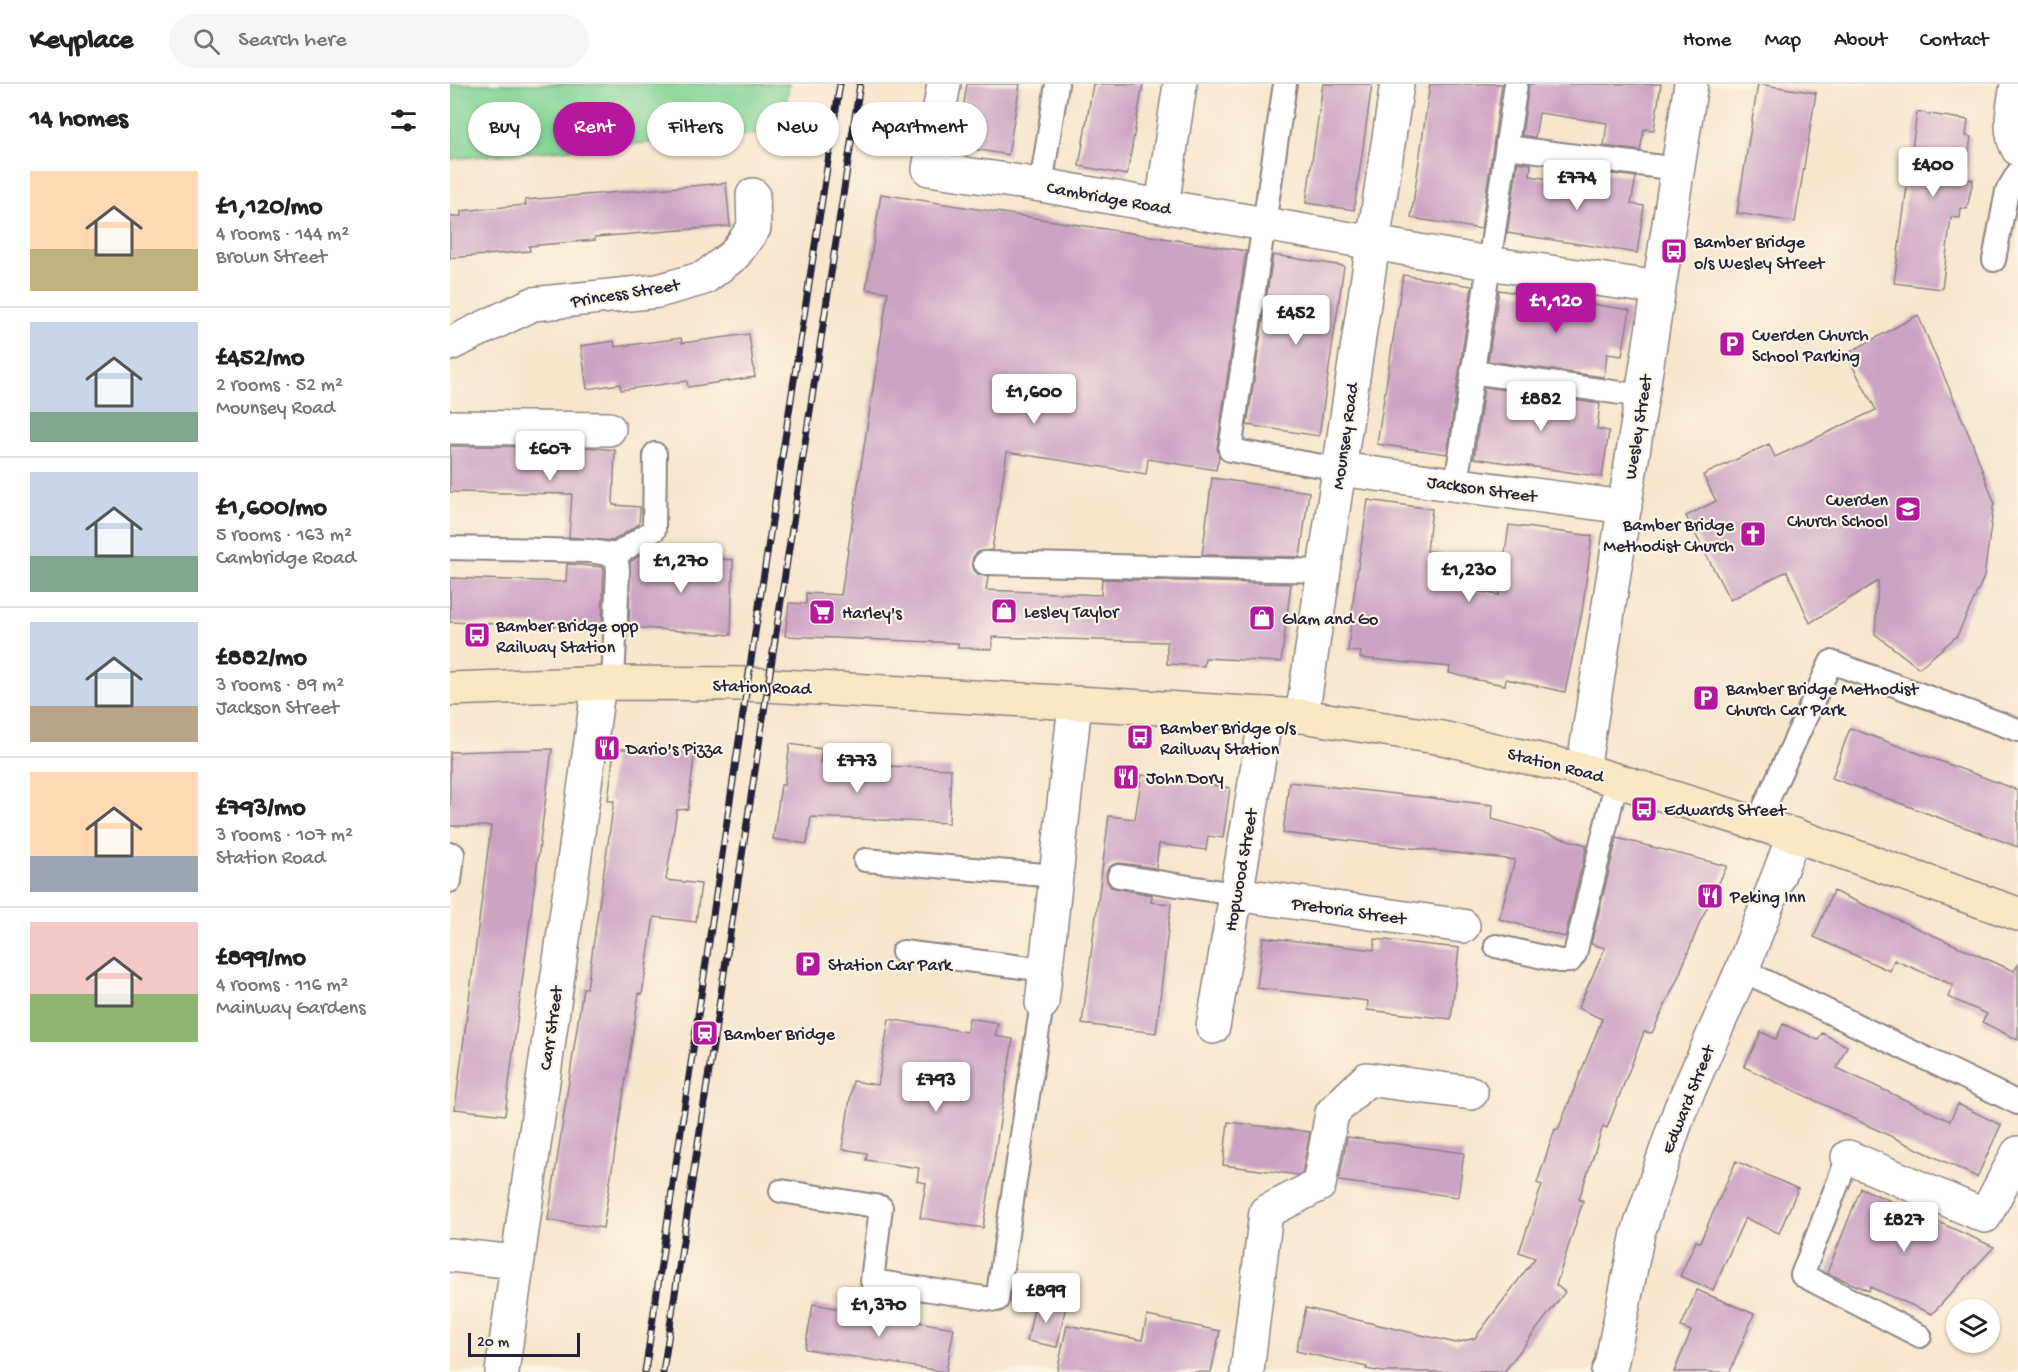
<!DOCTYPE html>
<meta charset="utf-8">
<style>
body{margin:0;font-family:"Gochi Hand",sans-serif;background:#f6f6f6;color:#222;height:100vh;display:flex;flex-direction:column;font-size:22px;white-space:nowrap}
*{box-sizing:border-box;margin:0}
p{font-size:20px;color:#767676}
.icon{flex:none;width:33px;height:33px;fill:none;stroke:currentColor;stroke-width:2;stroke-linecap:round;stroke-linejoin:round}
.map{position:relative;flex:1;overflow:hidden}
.panel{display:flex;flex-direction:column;background:#fff;width:450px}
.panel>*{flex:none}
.top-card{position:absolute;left:18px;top:18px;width:570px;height:54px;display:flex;gap:12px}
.controls{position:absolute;left:1496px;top:1215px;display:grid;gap:12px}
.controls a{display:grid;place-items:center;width:54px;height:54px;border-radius:50%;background:#fff;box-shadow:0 2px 4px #0004;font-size:30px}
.scale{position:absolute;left:18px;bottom:15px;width:112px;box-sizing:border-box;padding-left:6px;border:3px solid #22223b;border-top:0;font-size:16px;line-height:21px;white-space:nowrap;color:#22223b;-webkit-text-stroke:4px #fcf5e5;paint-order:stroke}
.price{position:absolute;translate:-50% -51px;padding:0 14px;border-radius:6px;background:#fff;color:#222;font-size:20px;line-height:39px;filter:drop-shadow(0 2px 3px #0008)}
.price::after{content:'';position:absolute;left:50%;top:36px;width:18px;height:14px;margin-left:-9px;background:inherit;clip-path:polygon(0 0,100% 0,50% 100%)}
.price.active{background:#b5179e;color:#fff}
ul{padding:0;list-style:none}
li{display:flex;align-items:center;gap:18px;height:150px;padding:0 30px}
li+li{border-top:2px solid #e0e0e0}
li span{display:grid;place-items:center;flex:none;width:168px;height:120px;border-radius:0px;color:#555}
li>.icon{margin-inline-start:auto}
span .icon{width:72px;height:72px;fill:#fffc;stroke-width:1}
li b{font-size:26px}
h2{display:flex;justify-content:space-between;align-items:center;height:72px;padding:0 30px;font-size:26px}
.tag{padding:0 21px;border-radius:27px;background:#fff;box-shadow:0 2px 4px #0004;font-size:21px;line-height:54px}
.tag.active{background:#b5179e;color:#fff}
header{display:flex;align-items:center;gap:36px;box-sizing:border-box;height:84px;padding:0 30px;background:#fff;border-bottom:2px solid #e0e0e0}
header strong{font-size:28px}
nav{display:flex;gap:33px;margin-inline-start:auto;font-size:21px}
.search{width:420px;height:54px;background:#f6f6f6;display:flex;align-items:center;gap:15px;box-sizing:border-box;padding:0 21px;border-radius:33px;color:#767676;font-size:22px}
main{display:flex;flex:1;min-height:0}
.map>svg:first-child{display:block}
.green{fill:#7fd192;stroke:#507a66;stroke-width:1.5}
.building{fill:#cda3c3}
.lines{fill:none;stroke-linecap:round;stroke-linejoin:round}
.lane-casing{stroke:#8c8484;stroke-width:26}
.street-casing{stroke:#8c8484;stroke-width:36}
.secondary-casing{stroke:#8c8484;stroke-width:36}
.lane{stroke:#fff;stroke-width:22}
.street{stroke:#fff;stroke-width:33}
.secondary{stroke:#fae7c3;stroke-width:33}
.rail-casing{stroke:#22223b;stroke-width:7}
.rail{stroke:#fcf5e5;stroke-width:4.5;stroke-dasharray:14;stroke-linecap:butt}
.labels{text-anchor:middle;stroke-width:4.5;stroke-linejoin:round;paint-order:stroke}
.street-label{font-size:18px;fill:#22223b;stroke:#fcf5e5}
.poi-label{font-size:18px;fill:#22223b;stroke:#fcf5e5;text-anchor:start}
</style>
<header>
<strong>Keyplace</strong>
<div class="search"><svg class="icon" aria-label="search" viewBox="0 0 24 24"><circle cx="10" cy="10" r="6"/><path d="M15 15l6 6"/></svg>Search here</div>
<nav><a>Home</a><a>Map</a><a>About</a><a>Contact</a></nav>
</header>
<main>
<section class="panel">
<h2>14 homes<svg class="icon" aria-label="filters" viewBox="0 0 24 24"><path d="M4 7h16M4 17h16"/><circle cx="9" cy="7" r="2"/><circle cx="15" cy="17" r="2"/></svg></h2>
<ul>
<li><span style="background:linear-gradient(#ffd9b3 65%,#c2b280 0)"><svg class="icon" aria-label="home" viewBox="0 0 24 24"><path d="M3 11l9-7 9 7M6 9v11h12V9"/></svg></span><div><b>£1,120/mo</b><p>4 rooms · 144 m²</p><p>Brown Street</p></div></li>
<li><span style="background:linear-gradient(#c9d6e8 75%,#7fa58c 0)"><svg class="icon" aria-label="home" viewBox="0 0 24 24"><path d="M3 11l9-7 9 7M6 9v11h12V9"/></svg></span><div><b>£452/mo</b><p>2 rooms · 52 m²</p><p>Mounsey Road</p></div></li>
<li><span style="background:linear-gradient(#c9d6e8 70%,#7fa58c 0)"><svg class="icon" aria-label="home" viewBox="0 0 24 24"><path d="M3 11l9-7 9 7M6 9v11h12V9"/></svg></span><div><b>£1,600/mo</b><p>5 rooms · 163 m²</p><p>Cambridge Road</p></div></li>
<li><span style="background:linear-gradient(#c9d6e8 70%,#b9a48a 0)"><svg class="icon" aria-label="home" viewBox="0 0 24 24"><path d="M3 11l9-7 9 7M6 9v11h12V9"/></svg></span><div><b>£882/mo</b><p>3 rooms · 89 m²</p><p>Jackson Street</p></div></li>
<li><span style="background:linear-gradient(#ffd9b3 70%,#9aa5b1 0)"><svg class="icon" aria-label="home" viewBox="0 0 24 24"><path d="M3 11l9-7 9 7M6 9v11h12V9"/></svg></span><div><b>£793/mo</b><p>3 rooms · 107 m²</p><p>Station Road</p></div></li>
<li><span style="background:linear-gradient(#f6c9c9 60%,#8fb573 0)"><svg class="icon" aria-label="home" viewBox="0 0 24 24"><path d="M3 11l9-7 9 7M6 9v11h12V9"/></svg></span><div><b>£899/mo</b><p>4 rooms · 116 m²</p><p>Mainway Gardens</p></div></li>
</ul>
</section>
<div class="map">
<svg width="1568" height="1288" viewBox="0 0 1568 1288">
<rect width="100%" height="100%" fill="#fcf5e5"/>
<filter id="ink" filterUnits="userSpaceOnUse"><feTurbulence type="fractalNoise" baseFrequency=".0167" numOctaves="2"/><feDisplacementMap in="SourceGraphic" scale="12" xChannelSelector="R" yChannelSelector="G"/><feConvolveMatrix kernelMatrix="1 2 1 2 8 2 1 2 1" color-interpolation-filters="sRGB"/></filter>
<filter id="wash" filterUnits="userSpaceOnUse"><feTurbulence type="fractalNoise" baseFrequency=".008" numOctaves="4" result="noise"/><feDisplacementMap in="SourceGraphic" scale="24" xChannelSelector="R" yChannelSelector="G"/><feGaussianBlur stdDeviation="1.35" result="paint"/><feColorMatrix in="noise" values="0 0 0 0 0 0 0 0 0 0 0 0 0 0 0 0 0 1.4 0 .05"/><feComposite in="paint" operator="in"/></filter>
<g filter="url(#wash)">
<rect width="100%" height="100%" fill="#f6e6cc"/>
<path class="green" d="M0,0H339L331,48L0,75Z"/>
<g id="blocks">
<path class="building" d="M517,0H570L558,71L507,62Z
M643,0H693L677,91L629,82Z
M873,0H922L904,126L856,119Z
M980,0H1052L1031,145L961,134Z
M1079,0H1211L1204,46L1194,45L1190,67L1154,62L1157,39L1089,29L1085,53L1072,51Z
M1308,0L1366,9L1345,138L1287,129Z
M1467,28L1518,36L1516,52L1521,53L1515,95L1523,96L1517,125L1511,124L1510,134L1501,133L1492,205L1444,199Z
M1068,78L1081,80L1080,92L1147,102L1149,88L1186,93L1181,120L1194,122L1187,169L1057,149Z
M276,99L280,142L145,153V156L79,162L80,167L0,174V133L11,132V127L76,121L75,116Z
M431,110L796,167L767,364L769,373L766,386L698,375L696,390L557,368L542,466L528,468L523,473L522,479L524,486L528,490L538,493L536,506L651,511L652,495L841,500L831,578L755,574L754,582L717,580V558L542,553V565L508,564V559L335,552L339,519L356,520V509L391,511L438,208L416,205Z
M823,171L894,182L869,352L797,341Z
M953,191L1022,202L997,370L927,360Z
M1049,206L1180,226L1172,272L1157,270L1154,293L1038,277Z
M1468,231L1522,358L1544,418L1534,493L1507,552L1469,584L1425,550L1428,497L1360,539L1337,487L1280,516L1236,432L1266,417L1253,391L1319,360L1325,373L1426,326L1396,270Z
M299,250L305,293L238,303L237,297L171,306L170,300L137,305L131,262L164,257L165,263L231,254L232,259Z
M1034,303L1150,320L1147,345L1159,347L1152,393L1024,374Z
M0,362L137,363L165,366L163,421L190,423L189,440L163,457L119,453L122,410L0,408Z
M762,394L859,408L850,473L752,471Z
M918,416L982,425L977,467L992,469L986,499L1049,511L1059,441L1142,452L1132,528L1115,608L1056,595L1055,601L1028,596L999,589L1000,583L910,574L911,568L898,567L904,510Z
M194,469L283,476L281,551L179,543L180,478Z
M117,480L154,483L152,541H149L148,544L0,538V494L116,498Z
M1400,644L1568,706V763L1382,694Z
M340,660L372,665L370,679L501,685L499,739L361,733L357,760L323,755L331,701H334Z
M102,665L55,1031L5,1025L41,742H0V668Z
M164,665H245L238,725L227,726L216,796L251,800L246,838L204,833L192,910L189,909L153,1144L98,1136L133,904H137L164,717H158Z
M692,691L780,704L773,754L758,752L756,766L709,760L706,784L670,779L664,780L658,784L656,789L657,797L661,803L702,811L701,818L721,820L706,949L632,940L659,732L685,735Z
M839,698L1043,721L1042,735L1137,761L1115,853L1049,835L1065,776L833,749Z
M1167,754L1277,782L1250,838L1228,894L1202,949L1194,948L1157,1044L1153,1042L1129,1115L1133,1117L1106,1201L1115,1208L1054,1288H932L916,1285L917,1283L846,1267L856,1224L1006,1259L1025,1254L1085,1174L1069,1168L1092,1101L1087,1099L1105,1045L1108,1046L1152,935L1128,924L1155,864L1141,860Z
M1383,807L1564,887L1568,881V956L1532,938L1537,930L1498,913L1503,901L1444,876L1440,887L1364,853Z
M813,853L924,866L925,855L1009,864L1001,935L917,926L918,917L807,904Z
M519,934L548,939L545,952L563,955L533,1144L470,1134L476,1099L467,1097L469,1084L416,1076L417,1069L392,1065L403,997L428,1001L439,935L517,948Z
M1333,940L1368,956L1372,949L1397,962L1387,984L1500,1037L1508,1020L1551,1041L1527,1093L1294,983L1311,948L1326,955Z
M778,1038L860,1048L852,1089L848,1091L773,1081Z
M897,1053L1014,1069L1008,1113L889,1097Z
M1286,1077L1348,1105L1329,1149L1295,1134L1263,1206L1230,1192L1246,1157L1250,1158Z
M1411,1104L1495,1141L1544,1163L1482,1230L1420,1203L1419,1207L1377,1189Z
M1247,1206L1304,1230L1280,1288H1224L1241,1247L1231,1243Z
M586,1216L616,1222L607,1263L577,1257Z
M363,1220L504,1244L496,1288L355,1265Z
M697,1232L770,1247L761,1288H607L617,1241L692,1256Z"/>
</g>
</g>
<g filter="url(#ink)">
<use href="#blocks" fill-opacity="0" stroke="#8c8484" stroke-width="1.5"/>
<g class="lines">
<defs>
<path id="lane" d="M835,0L780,366L889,385
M1057,63L1228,85
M591,101L607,0
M1544,176L1557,107L1568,89
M1022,288L1192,312
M1006,400L1066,0
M0,464L139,467L166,471L204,446L205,370
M535,479L875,487
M163,599L168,486L166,471
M1307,739L1381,578L1568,646
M0,770H3L0,797
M415,776L606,792
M669,792L785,810
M1046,862L1110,877H1120L1125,870L1167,695
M453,868L596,886
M1292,886L1568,1019
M1398,1073L1352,1191L1470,1252
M331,1107L431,1123L422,1197L547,1216L592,919"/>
<path id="street" d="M494,0L479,85L591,101L1038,179L1209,204
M1567,0C1564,21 1557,46 1568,65
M712,122L730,0
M0,260L83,220L208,207L254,194L284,171L304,144L303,111
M0,343L159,345
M889,385L1175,423
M852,632L947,0
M1133,686L1241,0
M785,810L1013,842
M592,919L625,620
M763,943L800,730L816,630
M1398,1073L1535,1132L1568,1069
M0,1171L67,1178
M52,1288L149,600
M797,1288L816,1128L869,1101L882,1029L917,995L1021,1009
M1158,1288L1161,1281L1188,1149L1230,1026L1292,886L1344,751"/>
<path id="secondary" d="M0,605L163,599L297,600L852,632L992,654L1133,686L1344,751L1568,830"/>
</defs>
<use href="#lane" class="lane-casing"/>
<use href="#street" class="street-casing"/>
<use href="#secondary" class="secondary-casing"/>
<use href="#lane" class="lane"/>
<use href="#street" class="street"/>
<use href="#secondary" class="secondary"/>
<defs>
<path id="rail" d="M195,1288L312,502L390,0
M213,1288L410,0"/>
</defs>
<use href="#rail" class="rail-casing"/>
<use href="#rail" class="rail"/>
</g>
</g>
<defs>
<symbol id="bus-square" viewBox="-11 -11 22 22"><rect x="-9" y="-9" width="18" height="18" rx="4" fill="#b5179e" stroke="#fcf5e5"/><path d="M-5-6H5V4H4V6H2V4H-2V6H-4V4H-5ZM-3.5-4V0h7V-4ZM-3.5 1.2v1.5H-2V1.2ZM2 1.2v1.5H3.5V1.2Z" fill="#fff"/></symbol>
<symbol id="parking-square" viewBox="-11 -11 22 22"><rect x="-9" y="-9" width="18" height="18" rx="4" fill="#b5179e" stroke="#fcf5e5"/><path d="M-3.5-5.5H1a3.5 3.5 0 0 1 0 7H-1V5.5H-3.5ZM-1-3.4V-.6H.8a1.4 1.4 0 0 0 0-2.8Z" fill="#fff"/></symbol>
<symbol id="school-square" viewBox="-11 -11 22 22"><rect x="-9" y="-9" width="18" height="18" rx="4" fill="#b5179e" stroke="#fcf5e5"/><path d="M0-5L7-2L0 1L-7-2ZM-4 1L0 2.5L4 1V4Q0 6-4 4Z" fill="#fff"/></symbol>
<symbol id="church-square" viewBox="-11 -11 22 22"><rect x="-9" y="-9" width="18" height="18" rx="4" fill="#b5179e" stroke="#fcf5e5"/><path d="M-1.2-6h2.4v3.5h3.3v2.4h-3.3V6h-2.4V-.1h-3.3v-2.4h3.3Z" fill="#fff"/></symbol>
<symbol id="shop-square" viewBox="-11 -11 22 22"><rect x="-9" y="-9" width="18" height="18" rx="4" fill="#b5179e" stroke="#fcf5e5"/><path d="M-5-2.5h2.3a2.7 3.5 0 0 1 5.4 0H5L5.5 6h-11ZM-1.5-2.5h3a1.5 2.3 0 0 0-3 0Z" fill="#fff"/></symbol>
<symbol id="supermarket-square" viewBox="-11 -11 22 22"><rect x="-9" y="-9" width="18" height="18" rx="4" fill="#b5179e" stroke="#fcf5e5"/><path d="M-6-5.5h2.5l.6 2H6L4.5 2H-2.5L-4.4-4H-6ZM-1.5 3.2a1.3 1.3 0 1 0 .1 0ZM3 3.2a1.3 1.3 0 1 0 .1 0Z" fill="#fff"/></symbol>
<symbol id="restaurant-square" viewBox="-11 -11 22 22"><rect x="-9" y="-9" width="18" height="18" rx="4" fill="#b5179e" stroke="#fcf5e5"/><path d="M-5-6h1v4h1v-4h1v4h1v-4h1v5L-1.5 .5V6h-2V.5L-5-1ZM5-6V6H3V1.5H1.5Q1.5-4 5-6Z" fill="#fff"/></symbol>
<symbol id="station-square" viewBox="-11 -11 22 22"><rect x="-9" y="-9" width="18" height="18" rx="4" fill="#b5179e" stroke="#fcf5e5"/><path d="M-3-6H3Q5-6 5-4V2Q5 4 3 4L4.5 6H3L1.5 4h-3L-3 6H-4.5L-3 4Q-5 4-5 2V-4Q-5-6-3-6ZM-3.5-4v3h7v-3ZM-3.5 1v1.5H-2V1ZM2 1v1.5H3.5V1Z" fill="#fff"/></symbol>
</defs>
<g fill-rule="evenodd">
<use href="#bus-square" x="1209" y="152" width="30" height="30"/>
<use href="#parking-square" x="1267" y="245" width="30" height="30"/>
<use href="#school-square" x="1443" y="410" width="30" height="30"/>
<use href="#church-square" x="1288" y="435" width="30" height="30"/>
<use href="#shop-square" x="539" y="512" width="30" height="30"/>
<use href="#supermarket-square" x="357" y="513" width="30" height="30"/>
<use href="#shop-square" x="797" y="519" width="30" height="30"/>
<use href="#bus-square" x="12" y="536" width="30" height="30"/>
<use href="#parking-square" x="1241" y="599" width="30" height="30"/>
<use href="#bus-square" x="675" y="638" width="30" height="30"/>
<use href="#restaurant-square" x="142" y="649" width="30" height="30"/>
<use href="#restaurant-square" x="661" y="678" width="30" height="30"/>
<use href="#bus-square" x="1179" y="710" width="30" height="30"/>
<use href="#restaurant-square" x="1245" y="797" width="30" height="30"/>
<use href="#parking-square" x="343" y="865" width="30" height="30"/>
<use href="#station-square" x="240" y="934" width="30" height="30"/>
</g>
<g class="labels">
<g class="street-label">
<text transform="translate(659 113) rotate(10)" y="6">Cambridge Road</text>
<text transform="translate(175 208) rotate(-9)" y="6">Princess Street</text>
<text transform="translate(1187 343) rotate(-81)" y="6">Wesley Street</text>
<text transform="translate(894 352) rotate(-82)" y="6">Mounsey Road</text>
<text transform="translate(1032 404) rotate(8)" y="6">Jackson Street</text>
<text transform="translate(312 602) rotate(2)" y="6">Station Road</text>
<text transform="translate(1106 680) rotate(14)" y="6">Station Road</text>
<text transform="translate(790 786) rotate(-80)" y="6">Hopwood Street</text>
<text transform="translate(899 826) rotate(8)" y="6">Pretoria Street</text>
<text transform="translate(100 944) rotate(-82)" y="6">Carr Street</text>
<text transform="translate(1237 1015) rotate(-68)" y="6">Edward Street</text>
</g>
<g class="poi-label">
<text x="1244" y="163">Bamber Bridge<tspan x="1244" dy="21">o/s Wesley Street</tspan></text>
<text x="1302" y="256">Cuerden Church<tspan x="1302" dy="21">School Parking</tspan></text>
<text x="1438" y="421" text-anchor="end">Cuerden<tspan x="1438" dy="21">Church School</tspan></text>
<text x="1284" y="446" text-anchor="end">Bamber Bridge<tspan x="1284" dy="21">Methodist Church</tspan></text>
<text x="574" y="533">Lesley Taylor</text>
<text x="392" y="534">Harley's</text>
<text x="832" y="540">Glam and Go</text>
<text x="46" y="547">Bamber Bridge opp<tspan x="46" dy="21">Railway Station</tspan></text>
<text x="1276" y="610">Bamber Bridge Methodist<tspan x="1276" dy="21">Church Car Park</tspan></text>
<text x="710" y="649">Bamber Bridge o/s<tspan x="710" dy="21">Railway Station</tspan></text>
<text x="176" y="670">Dario's Pizza</text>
<text x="696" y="699">John Dory</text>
<text x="1214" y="731">Edwards Street</text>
<text x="1280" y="818">Peking Inn</text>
<text x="378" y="886">Station Car Park</text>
<text x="274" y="955">Bamber Bridge</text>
</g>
</g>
</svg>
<div class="controls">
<a><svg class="icon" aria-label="layers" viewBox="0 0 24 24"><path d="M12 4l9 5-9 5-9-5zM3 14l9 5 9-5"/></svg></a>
</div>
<div class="scale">20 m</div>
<b class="price" style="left:1483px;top:114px">£400</b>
<b class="price" style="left:1127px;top:127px">£774</b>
<b class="price active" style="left:1106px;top:250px">£1,120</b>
<b class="price" style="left:846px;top:262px">£452</b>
<b class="price" style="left:584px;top:341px">£1,600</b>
<b class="price" style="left:1091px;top:348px">£882</b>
<b class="price" style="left:100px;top:398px">£607</b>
<b class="price" style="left:231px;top:510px">£1,270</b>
<b class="price" style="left:1019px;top:519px">£1,230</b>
<b class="price" style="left:407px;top:710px">£773</b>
<b class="price" style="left:486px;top:1029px">£793</b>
<b class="price" style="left:1454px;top:1169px">£827</b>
<b class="price" style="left:596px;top:1240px">£899</b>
<b class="price" style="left:429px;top:1254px">£1,370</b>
<div class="top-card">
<a class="tag">Buy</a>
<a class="tag active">Rent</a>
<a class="tag">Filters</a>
<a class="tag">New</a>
<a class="tag">Apartment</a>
</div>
</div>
</main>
